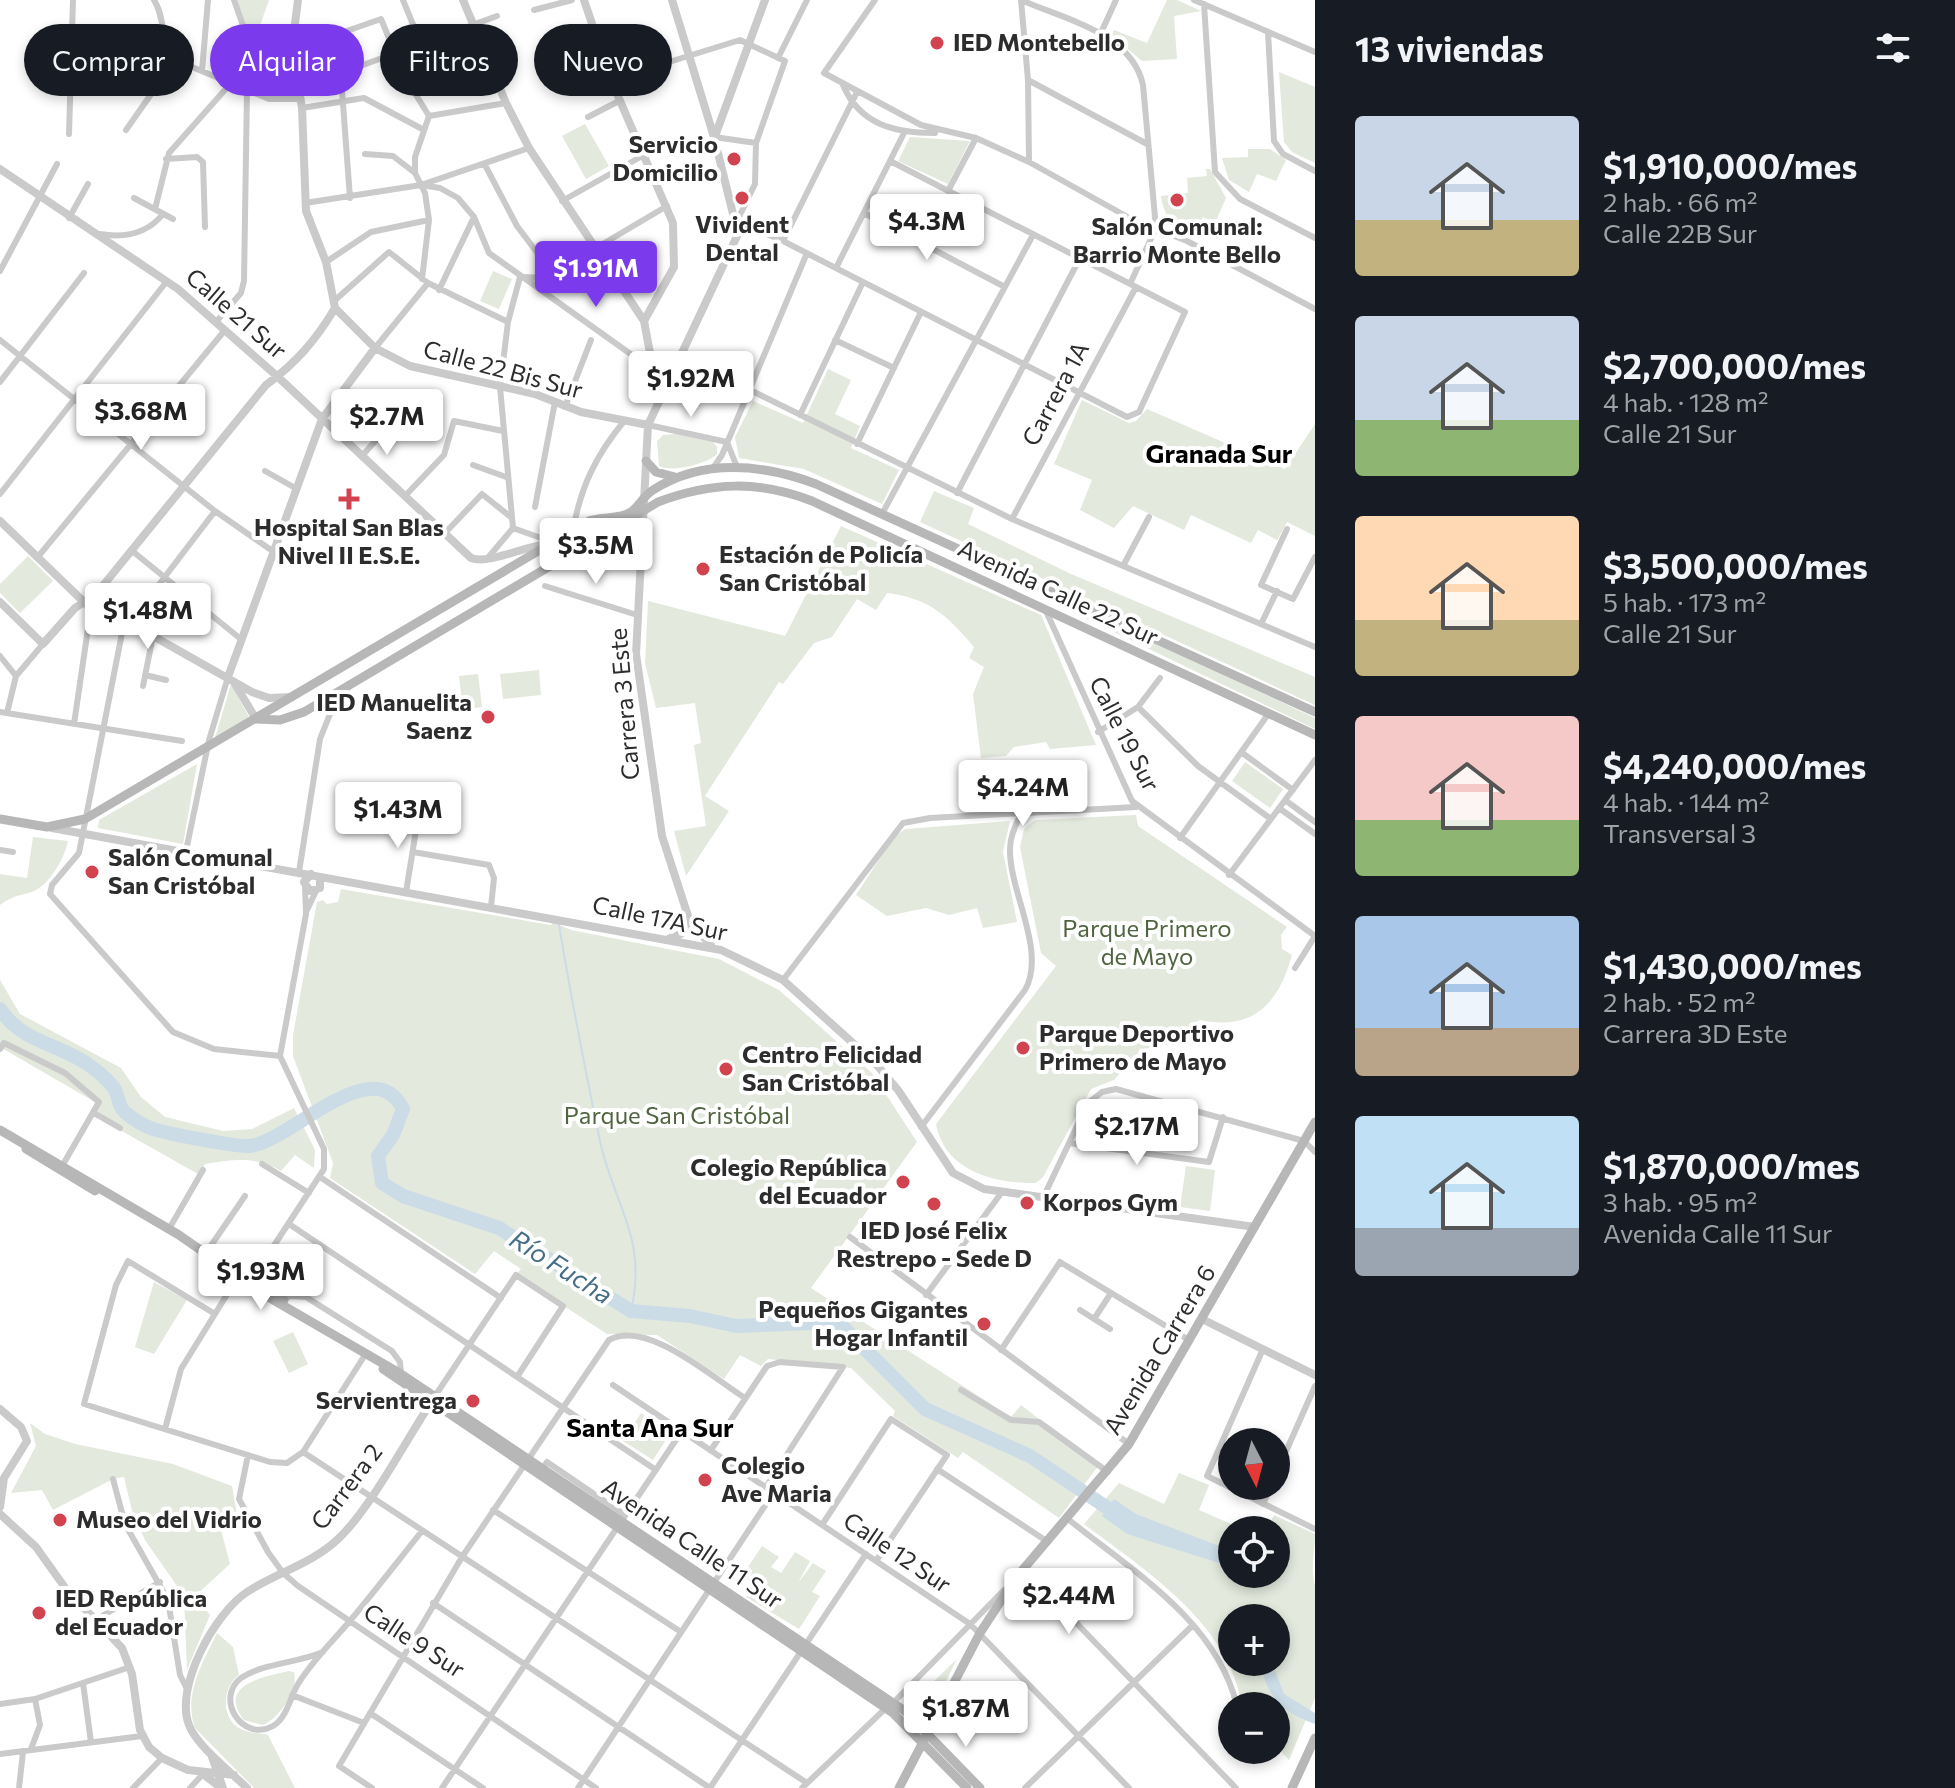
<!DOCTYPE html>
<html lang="es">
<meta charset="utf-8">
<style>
body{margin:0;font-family:Commissioner,sans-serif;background:#242831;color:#f1f3f6;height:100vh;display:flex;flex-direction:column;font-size:30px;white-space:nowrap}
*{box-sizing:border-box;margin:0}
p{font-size:26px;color:#9ea1a6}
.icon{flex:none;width:44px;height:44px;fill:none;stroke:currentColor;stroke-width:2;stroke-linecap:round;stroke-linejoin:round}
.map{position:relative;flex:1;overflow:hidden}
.panel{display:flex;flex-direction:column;background:#171b24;width:640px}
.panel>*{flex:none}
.top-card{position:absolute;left:24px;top:24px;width:760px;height:72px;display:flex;gap:16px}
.needle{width:52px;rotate:174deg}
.buttons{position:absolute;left:1218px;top:1428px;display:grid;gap:16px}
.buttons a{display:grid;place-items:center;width:72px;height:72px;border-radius:50%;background:#171b24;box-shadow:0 4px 12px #0003;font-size:40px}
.price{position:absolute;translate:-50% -68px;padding:0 18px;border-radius:8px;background:#fff;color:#222;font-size:26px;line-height:52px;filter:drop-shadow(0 2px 4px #0008)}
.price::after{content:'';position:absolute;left:50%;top:48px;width:24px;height:18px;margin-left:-12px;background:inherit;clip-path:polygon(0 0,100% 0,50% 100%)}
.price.selected{background:#7c3aed;color:#fff}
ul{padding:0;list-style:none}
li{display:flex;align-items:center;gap:24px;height:200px;padding:0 40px}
li span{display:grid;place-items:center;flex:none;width:224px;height:160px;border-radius:8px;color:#555}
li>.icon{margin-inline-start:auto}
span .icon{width:96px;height:96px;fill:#fffc;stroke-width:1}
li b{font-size:34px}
h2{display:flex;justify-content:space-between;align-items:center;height:96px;padding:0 40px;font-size:34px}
.chip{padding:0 28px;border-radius:36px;background:#171b24;box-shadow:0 4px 12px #0003;font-size:28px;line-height:72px}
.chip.selected{background:#7c3aed;color:#fff}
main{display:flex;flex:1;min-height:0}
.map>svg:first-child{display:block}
.green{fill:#e3e9dd;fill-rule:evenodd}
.water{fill:#cbdce7}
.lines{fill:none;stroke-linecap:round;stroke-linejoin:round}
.stream{stroke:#cbdce7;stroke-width:2}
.river{stroke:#cbdce7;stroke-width:14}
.minor{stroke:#cacaca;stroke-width:6}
.tertiary{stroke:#cacaca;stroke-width:8}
.secondary{stroke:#b7b7b7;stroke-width:9}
.poi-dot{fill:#d1434e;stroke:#fff;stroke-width:3}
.labels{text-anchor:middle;stroke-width:8;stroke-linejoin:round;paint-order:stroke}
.poi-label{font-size:24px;font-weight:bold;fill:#2d2d2d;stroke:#fff;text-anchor:start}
.street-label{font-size:24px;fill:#2d2d2d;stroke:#fff}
.park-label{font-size:24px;fill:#516440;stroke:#fff}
.neighbourhood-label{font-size:26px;font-weight:bold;fill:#000;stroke:#fff}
.water-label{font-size:26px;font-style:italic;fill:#456d86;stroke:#fff}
</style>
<main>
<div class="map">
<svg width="1315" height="1788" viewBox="0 0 1315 1788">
<rect width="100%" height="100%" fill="#fff"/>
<path class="green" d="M237,0H269L252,48Z
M1167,0H1177L1201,11L1174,16L1177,59L1142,61L1111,35L1114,30L1147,43Z
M1279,72L1315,87V163L1292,152L1284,142Z
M585,124L609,166L586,179L562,136Z
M910,137L970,141L948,184L898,161Z
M1248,149H1270L1286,160L1276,181L1257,174L1249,192L1229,180L1222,158L1248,157Z
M1206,169H1210L1226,198L1215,223L1203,217L1191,238C1173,230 1164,215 1161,196L1188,193L1187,178L1207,176Z
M493,271L512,279L499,309L480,301Z
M828,369L851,380L835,414L860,426L851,448L899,470L882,504L804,469L739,458L735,437L753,401L803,423Z
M1082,400L1129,423L1136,421L1147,409L1285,469L1315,424V536L1287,522L1277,540L1258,530L1251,543L1191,515L1184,530L1133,506L1114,528L1080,510L1092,480L1054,464Z
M676,434L713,442L717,447V454C707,464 671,473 659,466L657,441L663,435Z
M934,491L974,508L968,524L1071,574L1315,677V705L920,522Z
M841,526L1041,615L1096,745L1050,749L1046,742L1014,747L1006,756L981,758L973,694L984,667L969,658L974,647C948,616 929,598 887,593L876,610L857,599L832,637L814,643L783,684L779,682L705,796L729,811L686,876L674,831L706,826L694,745L701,743L695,703L656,708L645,663L648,601L785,636Z
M28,556L53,581L20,613L0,593V584Z
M1064,599L1315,718V729L1062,607Z
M539,670L541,695L503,699L500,674Z
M478,674L482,707L463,710L459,676Z
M231,684L249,717L215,738Z
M1245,762L1283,789L1270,808L1232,781Z
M197,764L183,844L98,828L99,820Z
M1136,815L1138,826L1287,927L1281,935L1282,949L1292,955C1278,1005 1253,1031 1199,1020L1182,1045H1155L1140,1052L1114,1080L1091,1089L1043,1177L1036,1183C996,1184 944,1171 936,1124L1056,966L1041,953L1020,847L1024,829L1035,820Z
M1010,821L1003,852L1017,922L983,928L977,908L949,915L926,908L887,916L856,895L893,838L905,829Z
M33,837L68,841C65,857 51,882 36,890C25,896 16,893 0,905V874L27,878Z
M341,889L551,925L553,922L571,930L719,959L779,990L872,1073L917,1142L811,1288L1011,1417L1021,1405L1099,1465L1059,1518L963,1452L958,1458L893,1416L895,1411L851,1368L768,1359L761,1366L740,1355L724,1379L657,1335L607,1334L516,1275L521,1269L494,1251L475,1274L330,1178L333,1163L293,1056V1035L317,902L323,900L327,904L338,902Z
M0,980L20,1014L121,1068L141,1097L165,1117L223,1131L252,1129L294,1108L315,1150L314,1168L295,1155L281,1171C256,1156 233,1159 205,1164L198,1174L95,1116L100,1105L0,1047Z
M1186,1166L1215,1170L1210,1211L1180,1207Z
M154,1282L187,1300L154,1354L135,1347Z
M293,1332L308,1364L289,1373L273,1341Z
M641,1413L671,1432L653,1460L623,1441Z
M30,1423L45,1434L75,1444L173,1464L232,1486L237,1515L221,1530L230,1564L195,1596L210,1615L187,1670L184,1596L145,1540L132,1511L124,1477L113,1479L53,1510L42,1490L11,1493L36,1446Z
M1179,1473L1209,1485L1199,1510L1245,1530H1232V1574H1276V1530H1267L1274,1515L1315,1534C1315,1552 1310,1568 1315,1585V1698L1289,1760L1276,1746V1706H1242C1229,1623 1146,1571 1084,1524L1119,1483L1164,1504ZM1232,1618H1276V1662H1232Z
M762,1546L779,1557L771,1567L781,1573L795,1552L810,1561L798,1583L813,1563L826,1571L812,1592L820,1596L799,1629L746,1597L754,1584L742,1576Z
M217,1633L233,1647L239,1675C223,1686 221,1714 236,1726C244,1733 258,1733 268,1735L295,1788H254L195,1728C183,1695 203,1662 217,1633Z
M957,1659L926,1721L909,1705Z
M288,1671L294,1672C299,1689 280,1718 263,1725L244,1720C216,1684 265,1677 288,1671Z"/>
<path class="water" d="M1114,1499L1136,1514L1232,1551V1567L1127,1534L1102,1516Z
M1261,1662H1272L1284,1694L1315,1713V1724C1283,1713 1265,1696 1261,1662Z"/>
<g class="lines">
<path class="stream" d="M559,925C571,997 585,1069 600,1141C614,1206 648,1238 631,1311"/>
<path class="river" d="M0,1009C22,1042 56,1043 86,1063C95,1069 107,1079 114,1088C118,1094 118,1104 123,1110C128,1116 141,1124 148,1127C160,1133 238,1147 250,1146C291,1141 373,1049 403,1109L393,1135L378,1156L382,1183L403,1196L499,1228L631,1311L690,1316L736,1326L838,1322L925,1409L1030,1456L1121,1517"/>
<path class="minor" d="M154,0C166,18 160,45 175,60
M234,0L269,99
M403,0L421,44
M875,0L824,73L921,125L976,138L1029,162L1133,220L1187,241L1315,309
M1021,0C1064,19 1132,33 1143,85L1156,228L1130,284
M1021,0L1028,80L1029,162
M1194,0L1315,52
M1204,4L1215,172L1240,199L1315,238
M534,10L572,0
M1268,32L1274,141L1283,154L1315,171
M1100,35L1116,0
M293,38L341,33L381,19L405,77L429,116
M339,50L350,198
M778,58L807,0
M175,60L269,99H300
M202,71L208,0
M341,73L497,16
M611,80L740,40L785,61L756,143L755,184L737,221L783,241L1127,417L1139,412L1185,312L890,161
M1028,80L1147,144
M408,83L490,62
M843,85C860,125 895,133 935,133
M302,108L364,98L424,130
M429,116L506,103
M588,117L619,101
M126,130L175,60
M69,134L73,0
M714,137L756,143
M365,154L393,156L415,173
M166,159L197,157L203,162L205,227
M485,165L517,226L558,280
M421,185L440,188L458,198L474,217L489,253L653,370
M948,191L976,138
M134,198L173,219
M562,201L644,155
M305,203L421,185L529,148
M155,209L169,153L231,83
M864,213L1003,286
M69,218L88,184
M100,234C124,238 147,234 163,214
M783,241L857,92
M596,248L667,206
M326,262L371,232L429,220
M836,268L904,133
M0,271L57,164
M524,277L618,282
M422,279L429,220L425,193L415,173V157L429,116
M439,290L474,217
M333,302L389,252L428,283L508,322
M216,322L241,293L244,281L247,90
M0,340L215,511L274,552
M835,340L894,368
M375,348L428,283
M0,382L84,273
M750,390L1012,519L1315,647
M565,407L591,340
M800,415L863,282
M648,425L727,442
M727,442L737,467
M857,444L921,312
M362,456L398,415
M473,465L506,477
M713,468L722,455L807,253
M265,471L297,489
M957,493L1080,258
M0,494L167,281
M405,496L444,455L454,421L503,431
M535,507L555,402
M215,511L122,633L79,853L52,885L50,894L173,1032L214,1049L280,1056
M882,514L1033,235
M1012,519L1136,287
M513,528L552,542
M1287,529L1261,585L1293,599L1315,557
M573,530C581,486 596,455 625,420
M445,533L482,494L512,518
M131,550L242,640
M37,558L225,330
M486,560L513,528L500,387L508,322L520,277
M1123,566L1149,517
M545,586L637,615
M1046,611L1132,801L1315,936
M1261,624L1277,591
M0,656L16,676
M145,675L166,680
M143,686L153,636
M1138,707L1198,766L1271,819
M0,712L182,741
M7,713L16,676L43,644
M74,724L91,608
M1098,732L1138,707L1160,678
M1241,752L1293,790
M1285,800L1315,822
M1279,808L1315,834
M1180,838L1269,713
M0,850L13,852
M186,851L209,740L228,677
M413,852L489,865L494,878L491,907
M299,872L320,739L330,714L348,688
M1229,875L1315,760
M406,892L419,812
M307,910L316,891
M1295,968L1315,936
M783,980L903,823L930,818L1136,807
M0,1049L4,1043L65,1073L99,1102L61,1168
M94,1113L120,1128
M921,1127L1025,990C1047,951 1009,891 1010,849C1010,836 1016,825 1021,813
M1069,1143L1209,1162L1223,1117
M262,1164L309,1193
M320,1177L501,1298
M1043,1198L1088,1103L1102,1092L1116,1089L1304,1141L1315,1152
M289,1224L656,1470
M169,1229L203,1170
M850,1237L1129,1444
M208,1250L245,1196
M926,1295L1002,1192
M283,1300L290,1296L306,1297L392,1351L400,1362L401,1374
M1080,1310L1110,1329
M215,1314L128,1261L116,1285L84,1404L270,1462L287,1463L303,1452L365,1355
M1094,1319L1111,1293
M1263,1349L1207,1476L1315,1529
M1001,1350L1060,1262L1189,1340
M613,1385L970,1624L1129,1788
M961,1390L1011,1420L1039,1422L1108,1472
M435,1396L516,1275L563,1306L517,1377
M165,1429L181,1369L231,1288L260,1267L324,1169V1149L280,1056L306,914L305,887
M711,1450L767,1366L780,1362L843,1367L766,1487
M303,1452L807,1783
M248,1455L239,1499L268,1552L283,1573L298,1586L596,1788
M543,1468L547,1462L625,1515
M937,1469L1048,1542
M1276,1474L1315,1386
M113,1479L125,1524L168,1600L180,1675L188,1691
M1263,1504L1271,1486
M493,1510L681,1632
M1068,1519C1132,1571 1216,1620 1237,1706
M822,1525L891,1419L947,1455L876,1561
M1024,1569L1236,1788
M433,1603L710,1788
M97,1619L160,1582
M323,1652C298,1663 263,1663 241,1678C214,1699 243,1743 273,1726C287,1718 290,1697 298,1684C312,1661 332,1642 349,1622C374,1592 398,1561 422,1531
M83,1683L91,1742
M292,1695L364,1723
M893,1703L1004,1590
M0,1704L35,1699L130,1667
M370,1713L483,1788
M31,1749L40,1725L35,1699
M0,1754L142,1736
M19,1788L23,1752
M133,1788L162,1758
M190,1788L203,1774
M372,1788L339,1766L462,1557L609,1340C647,1319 713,1378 745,1398
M442,1788L682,1431
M578,1788L774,1492
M710,1788L866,1554
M802,1788L886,1708
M1025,1788L1192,1626"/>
<path class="tertiary" d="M463,0L506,103L529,148L644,321L656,385L661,393
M584,0L611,80L673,223L674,267L644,321
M672,0L714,137L738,234L648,425L636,654L662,836L690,922L711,945
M715,136L765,0
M0,169L178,289L278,377L471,558C488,565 524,546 548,544
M335,308L375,348L410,366L535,394L581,412L648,425
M0,521L87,605L153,636L252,692L269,698L292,697
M0,602L43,644L75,608L97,593L266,385C296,363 316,340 335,308L326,262L306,211L302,108L292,47L298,0
M228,677L322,419L375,348
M235,684L256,719
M52,828L721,950L783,980L875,1063L898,1090L953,1173L984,1189L1255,1227
M311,874L304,882L310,891L320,888V877
M670,938L681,934L690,922
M1202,1319L1315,1375
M0,1409L21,1427L27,1441L4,1478L0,1507
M0,1514L36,1547L66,1589L122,1648L132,1674L140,1730L149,1747L162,1758L188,1770L234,1775
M212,1757L223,1788
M203,1774L221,1788
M247,1788C231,1772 196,1745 189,1725C174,1687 215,1613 247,1592C276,1573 311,1564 337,1540C370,1510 407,1438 434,1398"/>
<path class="secondary" d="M646,461L656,472L675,477
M613,526L630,530L641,543
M256,719L280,720L304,712L658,502C711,482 759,480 812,501L1315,735
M0,819L47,827L85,819L589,521C601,516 620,520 631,512C640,506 643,496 653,490C703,458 763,464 816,484L1315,712
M0,1130L179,1235
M26,1149L95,1191
M176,1233L270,1298L401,1374L905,1711L980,1788
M223,1259L284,1300
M383,1369L893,1713L967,1788
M899,1788L980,1633L1015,1579L1129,1444L1315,1122
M1292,1788L1315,1738"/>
</g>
<g class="poi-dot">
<circle cx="937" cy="43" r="8"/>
<circle cx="734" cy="159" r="8"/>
<circle cx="742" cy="198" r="8"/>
<circle cx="1177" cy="200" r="8"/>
<path d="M345 487h8v8h8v8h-8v8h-8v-8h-8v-8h8z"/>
<circle cx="703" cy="569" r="8"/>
<circle cx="488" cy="717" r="8"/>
<circle cx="92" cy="872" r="8"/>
<circle cx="1023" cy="1048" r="8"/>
<circle cx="726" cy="1069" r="8"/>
<circle cx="903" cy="1182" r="8"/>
<circle cx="1027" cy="1203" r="8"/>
<circle cx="934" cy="1204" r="8"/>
<circle cx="984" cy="1324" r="8"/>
<circle cx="473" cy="1401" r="8"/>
<circle cx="705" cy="1480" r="8"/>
<circle cx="60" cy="1520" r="8"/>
<circle cx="39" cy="1613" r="8"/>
</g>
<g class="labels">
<g class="poi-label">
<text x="953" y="51">IED Montebello</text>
<text x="718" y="153" text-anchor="end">Servicio<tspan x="718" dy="28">Domicilio</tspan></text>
<text x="742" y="233" text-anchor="middle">Vivident<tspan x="742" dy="28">Dental</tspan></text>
<text x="1177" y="235" text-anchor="middle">Salón Comunal:<tspan x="1177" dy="28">Barrio Monte Bello</tspan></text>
<text x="349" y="536" text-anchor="middle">Hospital San Blas<tspan x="349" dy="28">Nivel II E.S.E.</tspan></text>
<text x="719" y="563">Estación de Policía<tspan x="719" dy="28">San Cristóbal</tspan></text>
<text x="472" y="711" text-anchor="end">IED Manuelita<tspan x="472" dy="28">Saenz</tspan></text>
<text x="108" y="866">Salón Comunal<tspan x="108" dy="28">San Cristóbal</tspan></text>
<text x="1039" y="1042">Parque Deportivo<tspan x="1039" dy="28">Primero de Mayo</tspan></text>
<text x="742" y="1063">Centro Felicidad<tspan x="742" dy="28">San Cristóbal</tspan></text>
<text x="887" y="1176" text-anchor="end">Colegio República<tspan x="887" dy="28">del Ecuador</tspan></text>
<text x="1043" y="1211">Korpos Gym</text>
<text x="934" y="1239" text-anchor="middle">IED José Felix<tspan x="934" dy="28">Restrepo - Sede D</tspan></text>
<text x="968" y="1318" text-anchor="end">Pequeños Gigantes<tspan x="968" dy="28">Hogar Infantil</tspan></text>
<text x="457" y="1409" text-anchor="end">Servientrega</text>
<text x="721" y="1474">Colegio<tspan x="721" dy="28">Ave Maria</tspan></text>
<text x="76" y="1528">Museo del Vidrio</text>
<text x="55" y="1607">IED República<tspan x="55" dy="28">del Ecuador</tspan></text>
</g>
<g class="street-label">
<text transform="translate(236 314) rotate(41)" y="8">Calle 21 Sur</text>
<text transform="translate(503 370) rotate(15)" y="8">Calle 22 Bis Sur</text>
<text transform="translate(1056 394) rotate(-62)" y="8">Carrera 1A</text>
<text transform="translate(1058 593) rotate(25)" y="8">Avenida Calle 22 Sur</text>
<text transform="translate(625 704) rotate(-95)" y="8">Carrera 3 Este</text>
<text transform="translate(1124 734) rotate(63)" y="8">Calle 19 Sur</text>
<text transform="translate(660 919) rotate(12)" y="8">Calle 17A Sur</text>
<text transform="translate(1160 1350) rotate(-59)" y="8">Avenida Carrera 6</text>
<text transform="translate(347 1487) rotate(-53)" y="8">Carrera 2</text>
<text transform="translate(692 1544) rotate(34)" y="8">Avenida Calle 11 Sur</text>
<text transform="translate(897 1553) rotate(34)" y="8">Calle 12 Sur</text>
<text transform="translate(414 1641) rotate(33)" y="8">Calle 9 Sur</text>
</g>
<g class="park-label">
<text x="1147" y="937">Parque Primero<tspan x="1147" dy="28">de Mayo</tspan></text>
<text x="677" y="1124">Parque San Cristóbal</text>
</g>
<g class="neighbourhood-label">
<text x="1219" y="463">Granada Sur</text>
<text x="650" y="1437">Santa Ana Sur</text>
</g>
<g class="water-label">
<text transform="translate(561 1267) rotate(32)" y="9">Río Fucha</text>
</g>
</g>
</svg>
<div class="buttons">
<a><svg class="needle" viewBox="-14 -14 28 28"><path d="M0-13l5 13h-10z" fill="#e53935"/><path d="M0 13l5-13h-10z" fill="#9ea1a6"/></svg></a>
<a><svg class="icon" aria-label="locate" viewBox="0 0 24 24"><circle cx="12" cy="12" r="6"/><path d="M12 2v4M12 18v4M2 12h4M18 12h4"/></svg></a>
<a>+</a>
<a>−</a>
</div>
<b class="price" style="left:927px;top:262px">$4.3M</b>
<b class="price selected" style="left:596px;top:309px">$1.91M</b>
<b class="price" style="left:691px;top:419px">$1.92M</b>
<b class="price" style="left:141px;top:452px">$3.68M</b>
<b class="price" style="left:387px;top:457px">$2.7M</b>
<b class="price" style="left:596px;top:586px">$3.5M</b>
<b class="price" style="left:148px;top:651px">$1.48M</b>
<b class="price" style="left:1023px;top:828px">$4.24M</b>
<b class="price" style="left:398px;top:850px">$1.43M</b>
<b class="price" style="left:1137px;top:1167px">$2.17M</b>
<b class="price" style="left:261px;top:1312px">$1.93M</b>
<b class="price" style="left:1069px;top:1636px">$2.44M</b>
<b class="price" style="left:966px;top:1749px">$1.87M</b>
<div class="top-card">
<a class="chip">Comprar</a>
<a class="chip selected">Alquilar</a>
<a class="chip">Filtros</a>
<a class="chip">Nuevo</a>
</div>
</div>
<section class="panel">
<h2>13 viviendas<svg class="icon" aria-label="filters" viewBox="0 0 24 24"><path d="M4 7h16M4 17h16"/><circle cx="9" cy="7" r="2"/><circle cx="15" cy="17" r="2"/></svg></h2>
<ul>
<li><span style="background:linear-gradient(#c9d6e8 65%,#c2b280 0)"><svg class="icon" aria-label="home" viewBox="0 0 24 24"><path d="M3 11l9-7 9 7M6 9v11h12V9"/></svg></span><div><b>$1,910,000/mes</b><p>2 hab. · 66 m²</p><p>Calle 22B Sur</p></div></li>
<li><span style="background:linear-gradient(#c9d6e8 65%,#8fb573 0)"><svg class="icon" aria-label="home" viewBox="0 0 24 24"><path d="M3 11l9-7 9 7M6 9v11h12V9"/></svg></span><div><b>$2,700,000/mes</b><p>4 hab. · 128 m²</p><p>Calle 21 Sur</p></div></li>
<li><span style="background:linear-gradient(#ffd9b3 65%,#c2b280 0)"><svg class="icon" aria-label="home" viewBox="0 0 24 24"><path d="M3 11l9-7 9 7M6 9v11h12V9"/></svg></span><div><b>$3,500,000/mes</b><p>5 hab. · 173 m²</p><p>Calle 21 Sur</p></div></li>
<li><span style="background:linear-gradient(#f6c9c9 65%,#8fb573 0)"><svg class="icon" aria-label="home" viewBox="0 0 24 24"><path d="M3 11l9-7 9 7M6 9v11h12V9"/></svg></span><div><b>$4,240,000/mes</b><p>4 hab. · 144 m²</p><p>Transversal 3</p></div></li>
<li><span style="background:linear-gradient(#a9c7e8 70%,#b9a48a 0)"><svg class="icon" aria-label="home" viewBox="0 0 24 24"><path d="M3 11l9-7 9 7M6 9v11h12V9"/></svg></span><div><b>$1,430,000/mes</b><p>2 hab. · 52 m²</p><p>Carrera 3D Este</p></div></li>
<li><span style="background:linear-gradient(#bfe0f5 70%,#9aa5b1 0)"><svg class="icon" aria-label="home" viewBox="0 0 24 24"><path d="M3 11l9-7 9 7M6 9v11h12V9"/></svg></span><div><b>$1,870,000/mes</b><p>3 hab. · 95 m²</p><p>Avenida Calle 11 Sur</p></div></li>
</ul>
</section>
</main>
